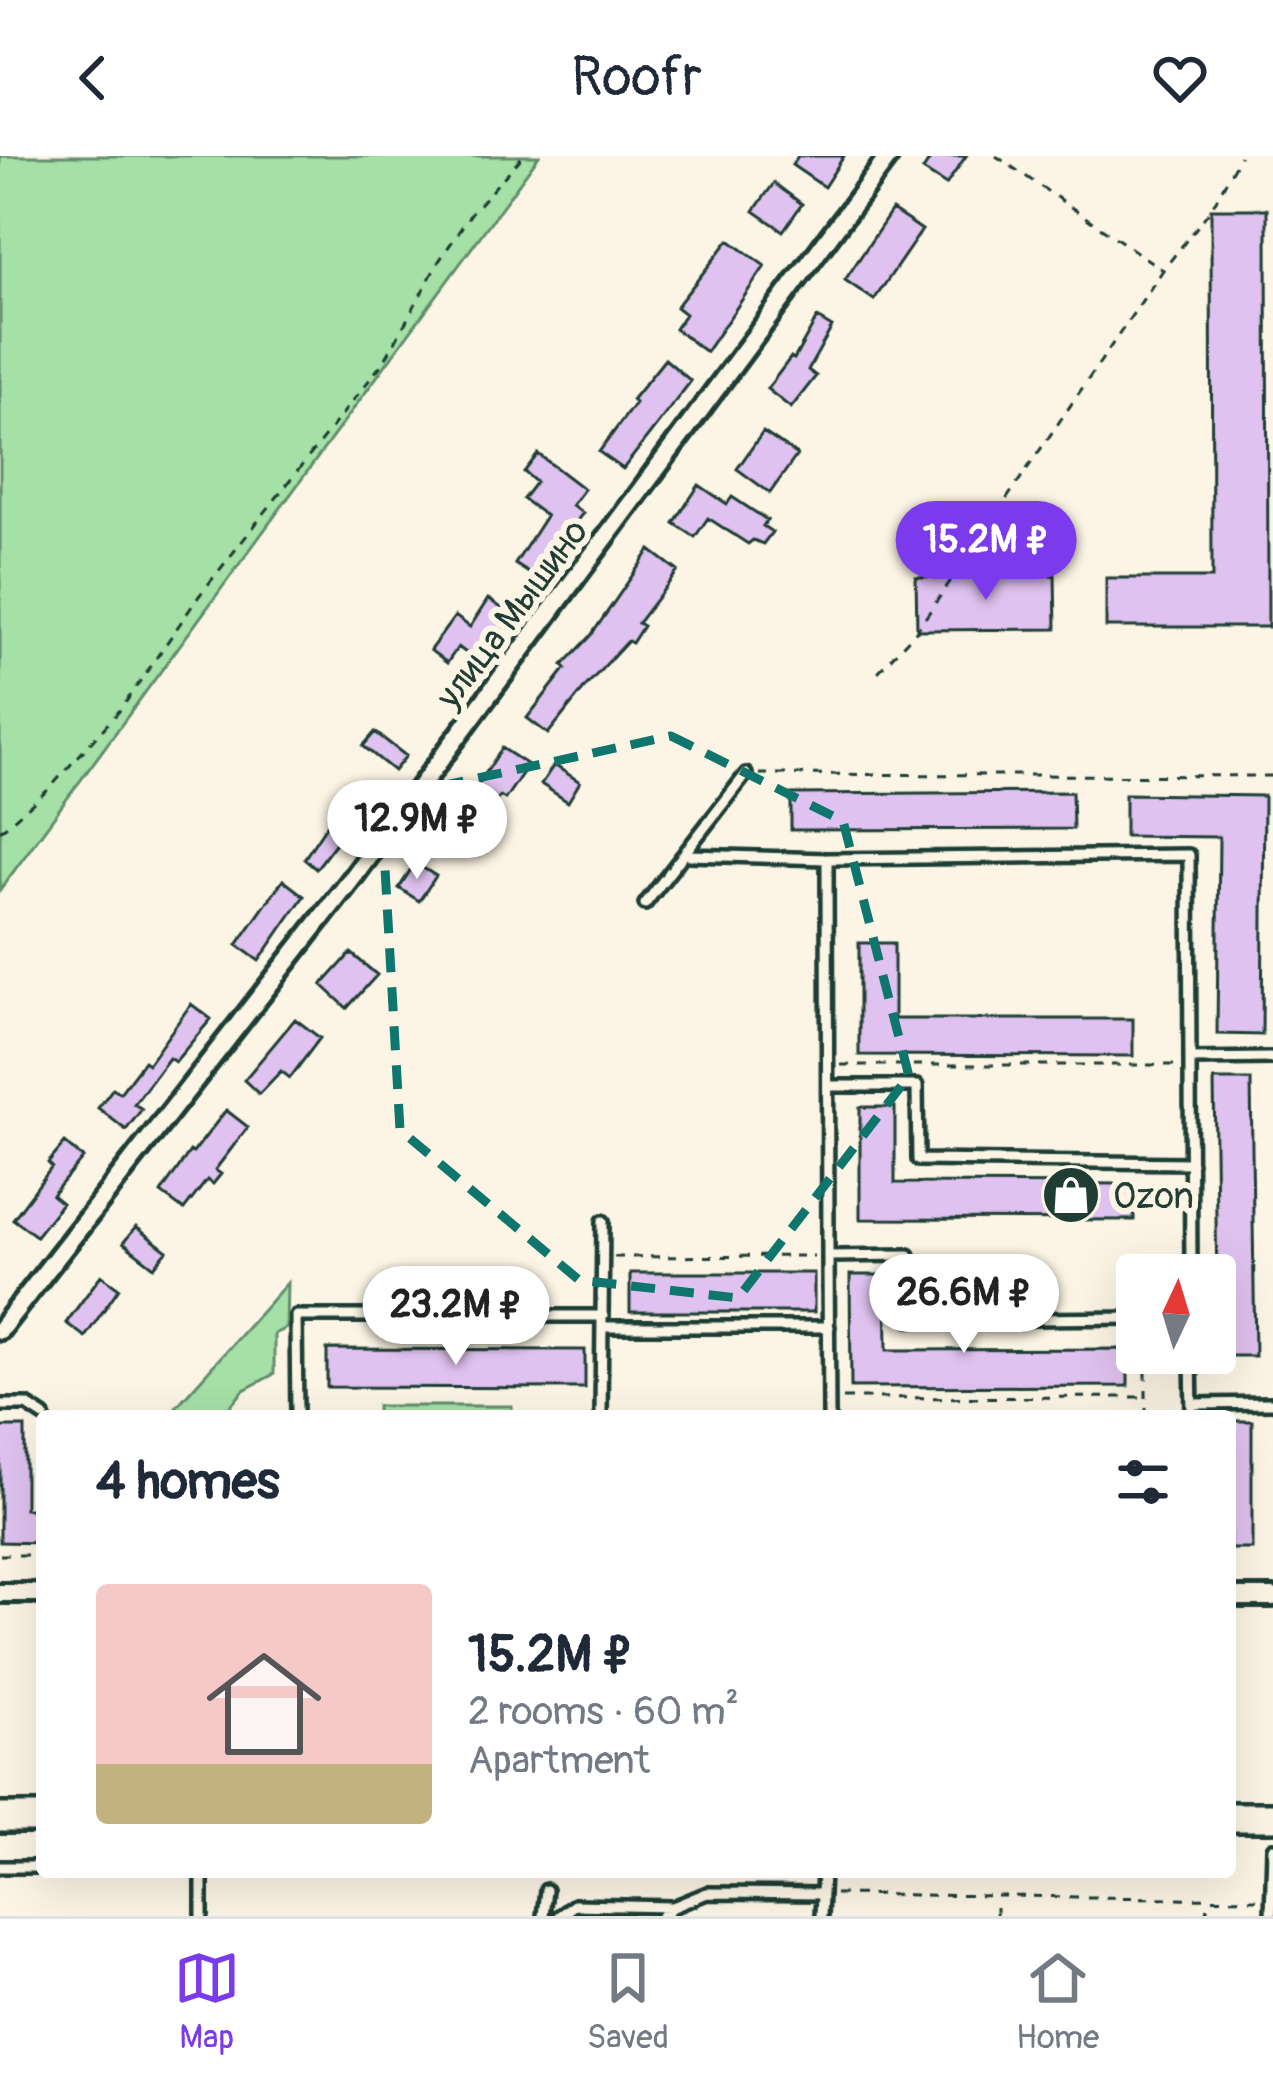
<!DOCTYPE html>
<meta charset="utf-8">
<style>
body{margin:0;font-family:Pangolin,sans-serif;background:#f2f2f3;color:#1f2937;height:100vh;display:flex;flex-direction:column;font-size:45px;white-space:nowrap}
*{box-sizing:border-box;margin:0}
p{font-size:39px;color:#747a83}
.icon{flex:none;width:66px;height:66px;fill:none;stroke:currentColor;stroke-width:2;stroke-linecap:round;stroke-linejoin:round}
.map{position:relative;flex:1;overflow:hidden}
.details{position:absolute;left:36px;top:1254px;width:1200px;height:468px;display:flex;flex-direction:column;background:#fff;border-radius:12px;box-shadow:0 12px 48px #0002}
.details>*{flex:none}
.needle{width:78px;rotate:4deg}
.buttons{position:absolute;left:1116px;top:1098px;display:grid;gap:24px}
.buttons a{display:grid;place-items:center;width:120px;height:120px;border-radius:12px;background:#fff;box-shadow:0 12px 48px #0002;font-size:60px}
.price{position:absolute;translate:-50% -102px;padding:0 27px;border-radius:42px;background:#fff;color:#222;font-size:39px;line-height:78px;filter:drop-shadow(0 3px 6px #0008)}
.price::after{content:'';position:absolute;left:50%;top:72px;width:36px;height:27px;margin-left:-18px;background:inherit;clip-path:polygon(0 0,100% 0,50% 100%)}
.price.selected{background:#7c3aed;color:#fff}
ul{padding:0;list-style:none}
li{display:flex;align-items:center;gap:36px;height:300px;padding:0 60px}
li+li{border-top:3px solid #e0e1e3}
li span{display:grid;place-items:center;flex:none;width:336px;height:240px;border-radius:12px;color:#555}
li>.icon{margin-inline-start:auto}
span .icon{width:144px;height:144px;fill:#fffc;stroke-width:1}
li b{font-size:51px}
h2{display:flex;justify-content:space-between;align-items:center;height:144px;padding:0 60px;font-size:51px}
header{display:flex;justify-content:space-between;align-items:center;height:156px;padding:0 60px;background:#fff;font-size:54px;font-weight:600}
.dock{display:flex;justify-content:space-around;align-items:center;height:168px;border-top:3px solid #e0e1e3;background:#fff;font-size:33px;color:#747a83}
.dock a{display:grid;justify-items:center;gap:6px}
.dock .selected{color:#7c3aed}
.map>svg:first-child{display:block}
.green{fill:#a5e0a6;stroke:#628e6d;stroke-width:3}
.building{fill:#dfc2ef;stroke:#1f3d34;stroke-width:3}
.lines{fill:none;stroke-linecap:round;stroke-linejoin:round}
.service-casing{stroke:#1f3d34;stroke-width:18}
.minor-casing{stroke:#1f3d34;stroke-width:26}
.primary-casing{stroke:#1f3d34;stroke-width:36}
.path{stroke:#1f3d34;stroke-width:3;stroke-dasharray:9 9;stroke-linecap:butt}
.service{stroke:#fcf5e5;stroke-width:9}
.minor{stroke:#fcf5e5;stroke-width:16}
.primary{stroke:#fcf5e5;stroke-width:27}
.marked{fill:none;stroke:#0f766e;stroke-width:9;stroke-dasharray:24 15;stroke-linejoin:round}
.labels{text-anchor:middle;stroke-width:12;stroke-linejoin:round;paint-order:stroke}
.street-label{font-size:36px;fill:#1f3d34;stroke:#fcf5e5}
.poi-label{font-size:36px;fill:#1f3d34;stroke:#fcf5e5;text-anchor:start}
</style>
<header><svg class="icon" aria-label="back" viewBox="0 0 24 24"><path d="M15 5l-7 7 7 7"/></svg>Roofr<svg class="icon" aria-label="heart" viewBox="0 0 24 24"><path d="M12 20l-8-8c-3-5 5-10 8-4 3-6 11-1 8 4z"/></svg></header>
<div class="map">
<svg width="1273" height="1760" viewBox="0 0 1273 1760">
<rect width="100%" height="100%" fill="#fcf5e5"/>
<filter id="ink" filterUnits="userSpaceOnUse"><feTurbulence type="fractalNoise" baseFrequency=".00833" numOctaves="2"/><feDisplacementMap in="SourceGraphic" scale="24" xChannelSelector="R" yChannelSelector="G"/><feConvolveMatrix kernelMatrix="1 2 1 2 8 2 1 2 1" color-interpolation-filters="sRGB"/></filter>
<g filter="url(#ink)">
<path class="green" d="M0,0H539L0,734Z
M287,1127L286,1172L274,1178V1218L244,1234L222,1260H168Z
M377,1250H512V1260H377Z"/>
<path class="building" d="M798,0H844L824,31L792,9Z
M932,0H966L946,29L923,14Z
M774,27L802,48L783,75L754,55Z
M1211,53H1267L1268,471H1106V422H1212Z
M892,54L922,74L874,144L845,124Z
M729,84L765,110L706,196L675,173L685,158L676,151Z
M817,162L832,171L808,214L816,220L791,252L767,233L791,201L794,203Z
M665,203L691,225L623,313L599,296L635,247L632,244Z
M763,276L797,299L770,337L737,313Z
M538,298L584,333L572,349L583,357L556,391L561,394L541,425L515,408L546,360L523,343L536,326L524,316Z
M699,329L727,348L732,341L767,364L763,370L772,376L763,388L753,384L748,388L708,362L695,381L674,367Z
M650,394L678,415L638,467L643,470L632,487L628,485L586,530L548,578L527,562L566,512L563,509L590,481Z
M1055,419L1056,473L917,474L916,421Z
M488,443L514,460L477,505L458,491L447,507L430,494L455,460L470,471Z
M375,576L406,600L394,615L363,590Z
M502,592L528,609L505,643L500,640L480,669L456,653L470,632L474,635Z
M554,609L580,626L568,646L541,628Z
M357,634L376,648L348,686L341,680L316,713L304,703L336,655L339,657Z
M1072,636L1073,673L791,674V638Z
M1125,638L1264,640L1262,879L1217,878L1219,681L1125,680Z
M415,707L436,720L419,745L399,732Z
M283,724L304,740L259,805L237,789Z
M859,787H894V863H1133V900L859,899Z
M351,797L377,819L347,852L322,829Z
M191,848L211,863L175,906L169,902L134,948L142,953L126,974L98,952L113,932L120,937L144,905L148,908Z
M295,863L320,882L290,922L281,915L259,938L244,924Z
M1214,924H1251L1255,1200H1218Z
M860,951H895V1027L1134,1028V1064L860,1063Z
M226,954L248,971L215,1014L221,1018L213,1028L207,1024L184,1054L161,1037L190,995L193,997Z
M65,987L83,1002L52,1039L62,1047L36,1080L13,1063L52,1011L48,1007Z
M136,1071L167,1095L154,1111L123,1087Z
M630,1117H814V1156H630Z
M101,1119L119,1132L85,1181L66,1167Z
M850,1119H886L887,1194L1128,1193V1230L851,1231Z
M327,1193L585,1194V1232L327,1231Z
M1230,1265H1252V1393H1230Z
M0,1271H25V1353H42V1387L0,1386Z"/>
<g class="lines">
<defs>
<path id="service" d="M689,699L827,703L1189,699L1191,1119
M827,703L828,1100
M645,748L746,618
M1191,903L1273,902
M828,930H917L918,1004L1191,1007
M603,1171H829
M1191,1197L1192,1260
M1192,1248L1273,1247
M0,1249H27L44,1260
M297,1260L296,1160H603
M601,1260L603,1065
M829,1260L828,1100L909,1099L910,1164L1137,1162
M0,1711H42
M202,1716V1760
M673,1751L707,1737L822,1738
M543,1760L546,1734
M559,1760L574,1749L673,1751L662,1760
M821,1760L823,1716
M1271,1760L1273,1692"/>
<path id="minor" d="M0,1174L351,724L889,0
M0,1437H42
M1230,1441H1273"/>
<path id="primary" d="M1230,1661H1273
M0,1662H42"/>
</defs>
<use href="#service" class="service-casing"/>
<use href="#minor" class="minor-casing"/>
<use href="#primary" class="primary-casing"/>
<path class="path" d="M996,0L1163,114
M878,516L917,474L1163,114L1211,53L1240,0
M759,618L1273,620
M0,675L48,634L121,553L199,440L385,204L439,105L472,56L523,0
M841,909H1180
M614,1101L814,1100
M843,1242L1146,1241
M1146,1260V1197
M0,1399H42
M835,1738L1257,1743
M996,1760V1744
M1207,1760V1744"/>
<use href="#service" class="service"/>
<use href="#minor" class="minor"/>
<use href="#primary" class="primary"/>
</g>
</g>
<path class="marked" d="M671,580L843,665L909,920L738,1142L579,1124L400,974L381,643Z"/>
<defs>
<symbol id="shop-disc" viewBox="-11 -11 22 22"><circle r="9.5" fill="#1f3d34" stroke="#fcf5e5"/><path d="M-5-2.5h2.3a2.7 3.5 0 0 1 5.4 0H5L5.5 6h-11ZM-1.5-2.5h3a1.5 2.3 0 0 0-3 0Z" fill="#fff"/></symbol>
</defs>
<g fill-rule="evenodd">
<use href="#shop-disc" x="1038" y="1006" width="66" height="66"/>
</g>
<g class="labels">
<g class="street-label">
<text transform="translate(511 457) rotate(-53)" y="13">улица Мышино</text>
</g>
<g class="poi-label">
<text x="1113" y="1052">Ozon</text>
</g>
</g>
</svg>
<div class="buttons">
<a><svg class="needle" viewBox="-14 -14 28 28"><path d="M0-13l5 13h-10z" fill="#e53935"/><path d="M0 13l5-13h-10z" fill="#747a83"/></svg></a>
</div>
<b class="price selected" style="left:986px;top:447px">15.2M ₽</b>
<b class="price" style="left:417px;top:726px">12.9M ₽</b>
<b class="price" style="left:964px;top:1200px">26.6M ₽</b>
<b class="price" style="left:456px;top:1212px">23.2M ₽</b>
<section class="details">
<h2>4 homes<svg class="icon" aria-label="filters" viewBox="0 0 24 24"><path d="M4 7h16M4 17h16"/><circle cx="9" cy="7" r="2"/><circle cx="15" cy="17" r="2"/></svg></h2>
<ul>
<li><span style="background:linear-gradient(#f6c9c9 75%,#c2b280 0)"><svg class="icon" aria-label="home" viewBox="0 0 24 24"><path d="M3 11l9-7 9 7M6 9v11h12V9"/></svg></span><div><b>15.2M ₽</b><p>2 rooms · 60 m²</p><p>Apartment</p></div></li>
</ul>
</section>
</div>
<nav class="dock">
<a class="selected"><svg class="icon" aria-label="map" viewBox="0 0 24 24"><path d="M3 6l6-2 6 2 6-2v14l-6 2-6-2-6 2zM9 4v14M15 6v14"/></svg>Map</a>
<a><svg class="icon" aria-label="saved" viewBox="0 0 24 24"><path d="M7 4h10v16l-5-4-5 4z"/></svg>Saved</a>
<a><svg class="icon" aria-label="home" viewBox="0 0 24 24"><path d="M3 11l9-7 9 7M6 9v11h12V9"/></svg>Home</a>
</nav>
